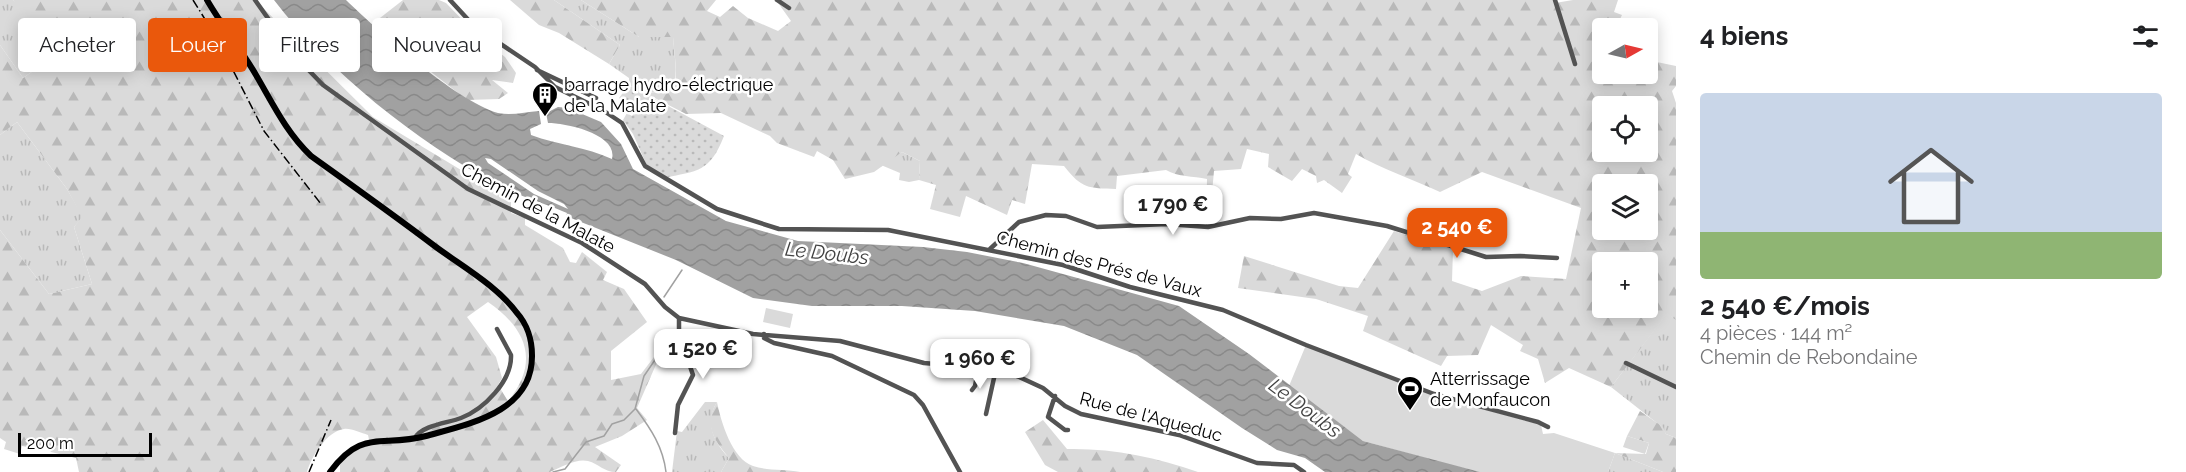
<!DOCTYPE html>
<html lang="fr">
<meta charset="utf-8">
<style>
body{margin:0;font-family:Raleway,sans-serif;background:#f6f6f6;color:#202124;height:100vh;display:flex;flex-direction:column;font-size:22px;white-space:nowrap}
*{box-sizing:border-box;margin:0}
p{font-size:20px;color:#757577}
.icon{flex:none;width:33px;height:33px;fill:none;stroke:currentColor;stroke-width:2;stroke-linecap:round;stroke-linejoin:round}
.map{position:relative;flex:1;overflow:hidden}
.sheet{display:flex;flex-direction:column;background:#fff;width:510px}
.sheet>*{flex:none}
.hud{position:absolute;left:18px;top:18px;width:570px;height:54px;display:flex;gap:12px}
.needle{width:39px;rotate:82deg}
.tools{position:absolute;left:1592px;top:18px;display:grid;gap:12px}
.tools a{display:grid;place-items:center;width:66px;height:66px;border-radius:6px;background:#fff;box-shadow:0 3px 15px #0003;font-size:30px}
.scale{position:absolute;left:18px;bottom:15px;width:134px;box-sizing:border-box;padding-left:6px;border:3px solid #000;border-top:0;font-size:16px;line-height:21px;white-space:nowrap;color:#000;-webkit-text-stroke:4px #fff;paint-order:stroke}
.price{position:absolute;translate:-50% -51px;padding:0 14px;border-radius:12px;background:#fff;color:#222;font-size:20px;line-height:39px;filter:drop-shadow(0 2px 3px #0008)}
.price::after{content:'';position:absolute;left:50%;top:36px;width:18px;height:14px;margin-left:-9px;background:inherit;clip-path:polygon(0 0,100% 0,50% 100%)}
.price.active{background:#ea580c;color:#fff}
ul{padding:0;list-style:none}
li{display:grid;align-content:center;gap:12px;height:318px;padding:0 24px}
li span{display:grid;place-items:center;height:186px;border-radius:6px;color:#555}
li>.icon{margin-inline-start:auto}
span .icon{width:108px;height:108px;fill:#fffc;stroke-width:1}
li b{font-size:26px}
h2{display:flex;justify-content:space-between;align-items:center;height:72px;padding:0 24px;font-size:26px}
.pill{padding:0 21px;border-radius:6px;background:#fff;box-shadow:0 3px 15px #0003;font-size:21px;line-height:54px}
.pill.active{background:#ea580c;color:#fff}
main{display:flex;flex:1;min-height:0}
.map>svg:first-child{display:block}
.grass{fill:url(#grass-tufts)}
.forest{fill:url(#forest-firs);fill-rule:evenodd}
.park{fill:url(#park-dots)}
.pitch{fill:#dadada}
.water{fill:url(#water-waves);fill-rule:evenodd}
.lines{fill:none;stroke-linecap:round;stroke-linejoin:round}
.stream{stroke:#a1a1a1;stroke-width:1.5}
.minor{stroke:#535353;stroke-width:4.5}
.major{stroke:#000;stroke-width:6}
.rail{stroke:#000;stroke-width:1.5;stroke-dasharray:9 3 1.5 3;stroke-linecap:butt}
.labels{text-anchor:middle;stroke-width:5;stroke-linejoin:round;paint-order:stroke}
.poi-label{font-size:18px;fill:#000;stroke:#fff;text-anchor:start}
.street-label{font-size:18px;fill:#000;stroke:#fff}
.water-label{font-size:20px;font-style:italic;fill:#424242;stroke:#fff}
</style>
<main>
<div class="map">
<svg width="1676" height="472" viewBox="0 0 1676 472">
<defs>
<pattern id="grass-tufts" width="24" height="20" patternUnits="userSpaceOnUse" patternTransform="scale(1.5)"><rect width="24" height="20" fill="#dadada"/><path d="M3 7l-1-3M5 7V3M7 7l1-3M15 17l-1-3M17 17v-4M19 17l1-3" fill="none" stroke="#b9b9b9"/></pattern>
<pattern id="forest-firs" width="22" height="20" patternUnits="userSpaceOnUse" patternTransform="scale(1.5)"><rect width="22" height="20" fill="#dadada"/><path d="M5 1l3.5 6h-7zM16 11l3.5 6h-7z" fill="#b9b9b9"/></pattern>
<pattern id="park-dots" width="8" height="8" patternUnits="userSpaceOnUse" patternTransform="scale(1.5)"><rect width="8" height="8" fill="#dadada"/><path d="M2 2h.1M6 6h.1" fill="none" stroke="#b9b9b9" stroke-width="1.8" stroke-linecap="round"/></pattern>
<pattern id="water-waves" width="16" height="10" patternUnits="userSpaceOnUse" patternTransform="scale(1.5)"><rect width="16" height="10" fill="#a1a1a1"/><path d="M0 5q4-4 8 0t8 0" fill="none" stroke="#898989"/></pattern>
</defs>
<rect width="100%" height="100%" fill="#fff"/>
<path class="grass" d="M0,0H13C18,5 21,2 26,6C36,12 49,42 57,54L23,78L0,45Z
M554,0H581L639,37L673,36C674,55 679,74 672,91L645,93L629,85V78L609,64L620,45Z
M17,122L67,189L83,217L74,227L92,284L49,294L0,230V135Z
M902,152L920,161L919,180L909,182L899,180L900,173L881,165Z
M1667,313L1676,320V438L1666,434L1662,427L1611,387Z
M705,402H717C704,423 714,442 729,458L721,472H672L677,431L682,432Z
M1615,453L1663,472H1608Z"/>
<path class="forest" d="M13,0H255L373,117L511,200V213L525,218V225L563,248L570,262L576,263L582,252L607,272L603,280L624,289L647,322L611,351V380L641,374L654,357L658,360L637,408L647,420L622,436L595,447L621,465L616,472C604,472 599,464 588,461C577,458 561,467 550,472H340V462L351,452L370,444L368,435C361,433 351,428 344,429C327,431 311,457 307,472H79L76,458L51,452L45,442L36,449L22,446L20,454L4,449L6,442L0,438V230L49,294L92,284L74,227L82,217L67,189L17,122L0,135V45L23,78L57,54C46,37 36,7 16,4ZM488,302C527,329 540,362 508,401L498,385L502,378L496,357L467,317Z
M403,0H439L446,3L478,36L505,57L516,73L513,83L492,80L508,93L499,99L467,100L371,25Z
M510,0H554L620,45L609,64L559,33L539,25Z
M581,0H716L707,11L720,17L733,6L748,18L778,31L791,21L776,0H1554L1555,3L1573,0H1618L1614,12L1622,15L1616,27L1620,28H1602V74H1647V60L1676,66V86L1672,91L1676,103V320L1667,314L1611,387L1569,368L1545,383L1538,359L1520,351L1523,345L1491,325L1478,355L1447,356L1441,366L1363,331L1368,316L1316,299L1238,288L1244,256L1339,286L1358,288L1394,231L1453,249L1452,281L1482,291L1521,276L1566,279L1581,208L1482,172L1440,192C1412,179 1382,169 1356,154L1348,174L1352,177L1342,193L1324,180L1317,183L1316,176L1302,169L1292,181L1268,167L1269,154L1247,149L1241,169L1214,171L1209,226H1206L1207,179C1193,176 1178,177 1166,170L1117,176L1116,189C1088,188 1082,189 1064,166L1032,164L1025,204L1012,200L1007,215L966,196L960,217L930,209L936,185L919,180L920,161L902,152L874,172L845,179L833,160L817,151L814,157L777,143L770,136L721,113L686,114L645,93L673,91C679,74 674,55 673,37H639ZM1602,106H1647V152H1602ZM1602,184H1647V230H1602ZM1602,262H1647V308H1602Z
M717,402C721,422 732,459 753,466C768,471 786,469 800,472H721L729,458C714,440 703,425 717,402Z
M1640,411L1663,427L1666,434L1676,438V472H1663L1615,453L1646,454L1649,443L1627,436Z
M1043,420L1067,449C1111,448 1156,457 1198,472H1058L1045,465L1025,432Z"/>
<path class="park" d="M629,85L724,136C710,172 698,171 663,178L647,166L633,134L623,120L627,113L632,116L637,109L619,98Z"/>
<path class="pitch" d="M766,308L793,314L790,328L763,322Z
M1306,345L1454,401L1541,425L1543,434L1554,433L1615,453L1608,472H1480L1451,465L1363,441L1289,386Z
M1627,436L1649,443L1645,454L1623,447Z"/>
<path class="water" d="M274,0H346C380,33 455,100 498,113C511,116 526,112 539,111L541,124L530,129L531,135C558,145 586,147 612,159C618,134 566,123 548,123L546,113L558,107L568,108L601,122L621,144L633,169L726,221L798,241L923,247L967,252L1023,263L1179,306L1249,354L1363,441L1480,472H1325L1305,458L1277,450L1242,428L1137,355L1064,326L975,311L902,306H812L753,298L676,260L566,216L567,213L562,211C539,201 518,196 496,184C416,141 329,72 274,0ZM485,158L491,159L538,191L564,204L568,209L534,194L488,163Z"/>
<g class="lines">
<path class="stream" d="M664,297L682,270
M636,409C651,429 663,447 666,472
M553,472L565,469L586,442L604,436L612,424L624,420L635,409L644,376L659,354L664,331"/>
<path class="minor" d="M255,0L294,55L323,85L468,189L582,243L645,284L665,307L679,318L753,334L840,341L924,363L1004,370L1043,388L1065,406L1081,414L1179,435L1257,463L1294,465L1304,472
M450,0L474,26L535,67L555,87L604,111L622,123L645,166L717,209L779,229L888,230L1063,265L1130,287L1223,310L1306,345L1434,394L1538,422L1548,427
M777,0L789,8
M1555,0L1575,64
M537,70L596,98
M990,249L1019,222L1046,215L1066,216L1097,227L1167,224L1208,227L1250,218L1281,219L1314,213L1387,226L1486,257L1520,256L1557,258
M764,334V338L774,343L832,356L914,395L923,405L960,472
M1626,363L1676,387
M972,390L975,386L979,366
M1055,396L1048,417L1065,430H1068
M986,414L996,369
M675,433L678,405L693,375L679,334V318
M415,438C422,425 448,423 461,418C484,409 512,381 511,355L497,329"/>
<path class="major" d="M207,0C222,26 241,49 256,75C273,104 286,132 311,156C353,186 395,216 436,247C463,267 497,286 517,313C527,324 532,340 532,355C533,412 469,424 426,436C381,448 362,428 330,472"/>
<path class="rail" d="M193,0L216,37L264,131L321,204
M309,472L331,420"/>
</g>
<defs>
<symbol id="building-pin" viewBox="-11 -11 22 30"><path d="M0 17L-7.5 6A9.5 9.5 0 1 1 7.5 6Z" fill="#000" stroke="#fff"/><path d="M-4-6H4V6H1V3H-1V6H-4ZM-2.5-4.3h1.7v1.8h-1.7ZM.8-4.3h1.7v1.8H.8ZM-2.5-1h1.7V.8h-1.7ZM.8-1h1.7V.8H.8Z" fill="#fff"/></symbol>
<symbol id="stadium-pin" viewBox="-11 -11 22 30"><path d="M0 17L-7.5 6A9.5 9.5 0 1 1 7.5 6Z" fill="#000" stroke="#fff"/><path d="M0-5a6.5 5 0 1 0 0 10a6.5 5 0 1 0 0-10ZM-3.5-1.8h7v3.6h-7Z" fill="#fff"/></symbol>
</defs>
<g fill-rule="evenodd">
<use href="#building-pin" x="530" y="80" width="30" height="40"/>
<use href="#stadium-pin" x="1395" y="374" width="30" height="40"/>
</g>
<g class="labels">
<g class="poi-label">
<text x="564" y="91">barrage hydro-électrique<tspan x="564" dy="21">de la Malate</tspan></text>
<text x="1430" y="385">Atterrissage<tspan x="1430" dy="21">de Monfaucon</tspan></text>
</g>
<g class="street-label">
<text transform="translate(538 208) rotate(28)" y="6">Chemin de la Malate</text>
<text transform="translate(1099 264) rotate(15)" y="6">Chemin des Prés de Vaux</text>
<text transform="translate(1151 417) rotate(15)" y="6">Rue de l'Aqueduc</text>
</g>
<g class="water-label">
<text transform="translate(827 253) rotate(6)" y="7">Le Doubs</text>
<text transform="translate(1305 408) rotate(37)" y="7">Le Doubs</text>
</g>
</g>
</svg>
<div class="tools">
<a><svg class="needle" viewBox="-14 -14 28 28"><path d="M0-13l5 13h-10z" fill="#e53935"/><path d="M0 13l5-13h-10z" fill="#757577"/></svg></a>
<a><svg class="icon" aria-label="locate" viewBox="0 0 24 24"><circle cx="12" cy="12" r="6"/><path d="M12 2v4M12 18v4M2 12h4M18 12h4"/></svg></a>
<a><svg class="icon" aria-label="layers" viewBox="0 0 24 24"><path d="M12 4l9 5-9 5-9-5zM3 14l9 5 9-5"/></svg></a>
<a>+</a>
</div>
<div class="scale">200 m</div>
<b class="price" style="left:1173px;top:236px">1 790 €</b>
<b class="price active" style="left:1457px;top:259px">2 540 €</b>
<b class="price" style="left:703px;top:380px">1 520 €</b>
<b class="price" style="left:980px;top:390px">1 960 €</b>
<div class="hud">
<a class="pill">Acheter</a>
<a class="pill active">Louer</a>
<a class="pill">Filtres</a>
<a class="pill">Nouveau</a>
</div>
</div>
<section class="sheet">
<h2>4 biens<svg class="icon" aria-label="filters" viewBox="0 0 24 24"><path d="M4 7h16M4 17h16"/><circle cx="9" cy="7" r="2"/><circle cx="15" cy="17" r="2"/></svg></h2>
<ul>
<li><span style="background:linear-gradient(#c9d6e8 75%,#8fb573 0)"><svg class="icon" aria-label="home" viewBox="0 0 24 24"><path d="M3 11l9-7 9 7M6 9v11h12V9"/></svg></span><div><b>2 540 €/mois</b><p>4 pièces · 144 m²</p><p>Chemin de Rebondaine</p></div></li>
</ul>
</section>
</main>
